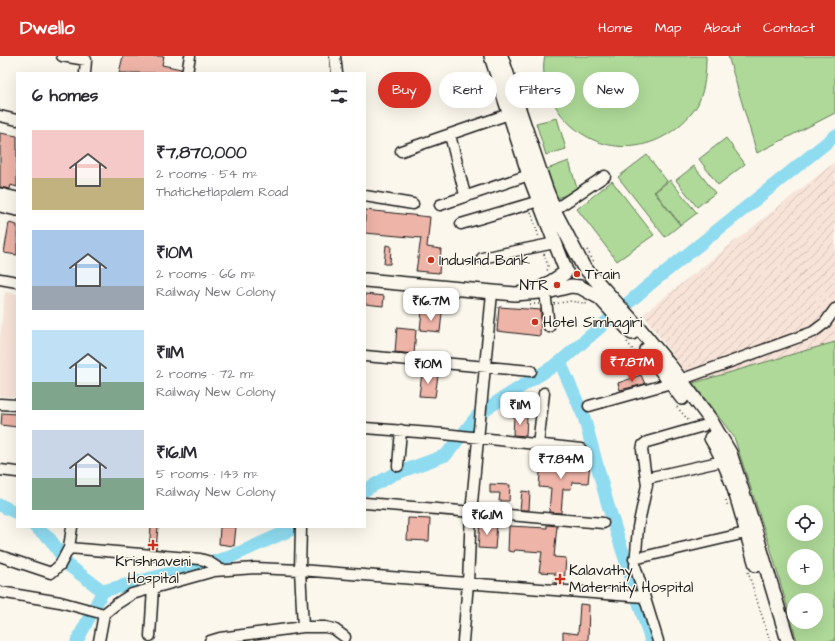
<!DOCTYPE html>
<meta charset="utf-8">
<style>
body{margin:0;font-family:"Architects Daughter",sans-serif;background:#f2f2f3;color:#2b2b33;height:100vh;display:flex;flex-direction:column;font-size:15px;white-space:nowrap}
*{box-sizing:border-box;margin:0}
p{font-size:13px;color:#7c7c81}
.icon{flex:none;width:22px;height:22px;fill:none;stroke:currentColor;stroke-width:2;stroke-linecap:round;stroke-linejoin:round}
.map{position:relative;flex:1;overflow:hidden}
.panel{position:absolute;left:16px;top:16px;width:350px;height:456px;display:flex;flex-direction:column;background:#fff;border-radius:0px;box-shadow:0 4px 16px #0002}
.panel>*{flex:none}
.banner{position:absolute;left:378px;top:16px;width:380px;height:36px;display:flex;gap:8px}
.controls{position:absolute;left:787px;top:449px;display:grid;gap:8px}
.controls a{display:grid;place-items:center;width:36px;height:36px;border-radius:50%;background:#fff;box-shadow:0 4px 16px #0002;font-size:20px}
.price{position:absolute;translate:-50% -34px;padding:0 9px;border-radius:8px;background:#fff;color:#222;font-size:13px;line-height:26px;filter:drop-shadow(0 1px 2px #0008)}
.price::after{content:'';position:absolute;left:50%;top:24px;width:12px;height:9px;margin-left:-6px;background:inherit;clip-path:polygon(0 0,100% 0,50% 100%)}
.price.active{background:#d93025;color:#fff}
ul{padding:0;list-style:none}
li{display:flex;align-items:center;gap:12px;height:100px;padding:0 16px}
li span{display:grid;place-items:center;flex:none;width:112px;height:80px;border-radius:0px;color:#555}
li>.icon{margin-inline-start:auto}
span .icon{width:48px;height:48px;fill:#fffc;stroke-width:1}
li b{font-size:17px}
h2{display:flex;justify-content:space-between;align-items:center;height:48px;padding:0 16px;font-size:17px}
.pill{padding:0 14px;border-radius:18px;background:#fff;box-shadow:0 4px 16px #0002;font-size:14px;line-height:36px}
.pill.active{background:#d93025;color:#fff}
header{display:flex;align-items:center;gap:24px;box-sizing:border-box;height:56px;padding:0 20px;background:#d93025;color:#fff}
header strong{font-size:19px}
nav{display:flex;gap:22px;margin-inline-start:auto;font-size:14px}
.map>svg:first-child{display:block}
.built{fill:#f7e3d8}
.industrial{fill:url(#industrial-furrows)}
.park{fill:#aed998;stroke:#657a5a;fill-rule:evenodd}
.lines{fill:none;stroke-linecap:round;stroke-linejoin:round}
.river{stroke:#8fdbf0;stroke-width:13}
.building{fill:#eeb4a8;stroke:#1c1c1c}
.minor-casing{stroke:#1c1c1c;stroke-width:13}
.major-casing{stroke:#1c1c1c;stroke-width:16}
.path{stroke:#1c1c1c;stroke-width:1.5;stroke-dasharray:1 3;stroke-linecap:butt}
.minor{stroke:#fbf7ec;stroke-width:10}
.major{stroke:#fbf7ec;stroke-width:13}
.poi-dot{fill:#c8321e;stroke:#fbf7ec;stroke-width:1.5}
.labels{text-anchor:middle;stroke-width:3;stroke-linejoin:round;paint-order:stroke}
.poi-label{font-size:15px;fill:#1c1c1c;stroke:#fbf7ec;text-anchor:start}
</style>
<header>
<strong>Dwello</strong>
<nav><a>Home</a><a>Map</a><a>About</a><a>Contact</a></nav>
</header>
<div class="map">
<svg width="835" height="585" viewBox="0 0 835 585">
<defs>
<pattern id="industrial-furrows" width="10" height="10" patternUnits="userSpaceOnUse"><rect width="10" height="10" fill="#f7e3d8"/><path d="M-1 1l2-2M0 10L10 0M9 11l2-2" fill="none" stroke="#d3c2b9"/></pattern>
</defs>
<rect width="100%" height="100%" fill="#fbf7ec"/>
<filter id="ink" filterUnits="userSpaceOnUse"><feTurbulence type="fractalNoise" baseFrequency=".025" numOctaves="2"/><feDisplacementMap in="SourceGraphic" scale="8" xChannelSelector="R" yChannelSelector="G"/><feConvolveMatrix kernelMatrix="1 2 1 2 8 2 1 2 1" color-interpolation-filters="sRGB"/></filter>
<g filter="url(#ink)">
<path class="built" d="M5,236L17,238V341L0,340V282Z"/>
<path class="industrial" d="M835,106V286L693,327L643,258Z"/>
<path class="park" d="M545,0H706C706,17 705,32 698,48C692,59 681,69 671,76C629,105 575,89 552,44C546,32 541,14 545,0Z
M728,0H835V57L757,97Z
M557,62L566,93L546,99L536,67Z
M726,82L745,108L718,129L699,103Z
M647,99L667,125L654,136L680,169L665,181L618,121Z
M569,105L578,136L556,142L547,113Z
M694,110L715,137L697,151L676,124Z
M670,124L697,157L681,169L655,136Z
M612,125L654,179L617,205L577,153Z
M835,286V585H797L771,494L734,381L693,327ZM794,456H816V478H794ZM794,500H816V522H794ZM794,544H816V566H794Z"/>
<g class="lines">
<path class="river" d="M560,306L584,361L607,446L651,585
M365,434L392,419L446,399L477,360L489,351L560,306L649,229L835,80
M0,449L17,457
M35,471L50,483L68,509L103,535
M77,585L103,535L230,501L297,471"/>
</g>
<path class="building" d="M123,0H164L162,9L181,13V17H119Z
M0,77L17,80V131L11,129L10,133L0,131Z
M365,154L430,161L427,191L441,193L439,217L416,215L421,182L365,177Z
M9,167L17,169V199L4,197Z
M386,189L391,190L390,208H384Z
M365,238L384,240L383,250L365,248Z
M499,251L541,254L540,280L497,275Z
M422,255L442,257L440,276L420,274Z
M397,272L416,274L414,298L395,296Z
M422,317L438,319L435,341L419,340Z
M641,319L645,328L620,334L618,327Z
M2,357L17,358V371L1,369Z
M514,360L527,361L526,380L513,379Z
M541,402L553,403L552,408L574,409V406L590,407L588,427L572,426L571,433H563L561,457L549,456L551,432L539,431Z
M490,428L510,429L509,445H499L500,437H490Z
M522,435L530,436L529,454H520Z
M408,462L430,463L429,485L407,484Z
M480,466L497,468L495,493L478,492Z
M547,469L557,470L554,501L566,502L564,528L554,527L555,517L539,516L542,496L515,494L514,496L508,495L509,470L547,472Z
M151,471H158L156,493L149,492Z
M220,471H236L234,490L219,488Z
M580,548L589,549L588,585H563V576L578,578Z"/>
<g class="lines">
<defs>
<path id="minor" d="M62,0L86,4L85,17
M335,0L337,17
M187,17L190,0
M0,60L17,64
M450,79L465,139
M401,95L509,58
M365,140L413,148
M440,149L529,119
M554,154L605,120
M461,168L539,145
M482,202L555,187
M0,223L17,226
M545,235L549,271
M365,300L531,315
M680,324L813,276L825,267L835,253
M0,348L17,349
M589,350L671,327
M365,372L444,378L581,393
M538,389L544,337
M398,410L401,374
M0,414L17,416
M647,422L723,405
M365,447L603,467
M72,471L69,492L200,503L207,505L221,514
M301,471L300,514L644,541
M0,500L51,517L60,509L69,492
M634,503L754,475
M0,536L60,546L104,558
M150,580L153,532
M99,585L104,558L115,549L132,538L214,515L255,512L300,514L303,571
M210,585L220,582L303,571H325L334,573L345,581
M463,585L468,527L471,457L492,237
M658,585L635,510L638,471L647,429L642,394L643,389L647,386L703,370"/>
<path id="major" d="M491,0L529,119L566,215
M501,0L546,133L556,158L583,210L639,272L671,311L710,363L730,397L755,474L788,585
M0,139L17,143
M0,149L17,153
M365,224L515,238L551,235L571,230L580,231L600,242L632,277
M537,235L565,217
M646,294L682,342
M711,382C735,420 743,467 756,509"/>
</defs>
<use href="#minor" class="minor-casing"/>
<use href="#major" class="major-casing"/>
<path class="path" d="M531,156L539,181
M587,194L594,206
M544,198L548,210L547,216
M530,248H539
M554,248L571,245L588,248
M627,286L637,299
M677,351L689,365
M726,444L728,451
M748,516L770,585"/>
<use href="#minor" class="minor"/>
<use href="#major" class="major"/>
</g>
</g>
<g class="poi-dot">
<circle cx="431" cy="204" r="4"/>
<circle cx="577" cy="218" r="4"/>
<circle cx="557" cy="229" r="4"/>
<circle cx="535" cy="266" r="4"/>
<path d="M151 483h4v4h4v4h-4v4h-4v-4h-4v-4h4z"/>
<path d="M558 517h4v4h4v4h-4v4h-4v-4h-4v-4h4z"/>
</g>
<g class="labels">
<g class="poi-label">
<text x="439" y="209">IndusInd Bank</text>
<text x="585" y="223">Train</text>
<text x="549" y="234" text-anchor="end">NTR</text>
<text x="543" y="271">Hotel Simhagiri</text>
<text x="153" y="510" text-anchor="middle">Krishnaveni<tspan x="153" dy="17">Hospital</tspan></text>
<text x="569" y="519">Kalavathy<tspan x="569" dy="17">Maternity Hospital</tspan></text>
</g>
</g>
</svg>
<div class="controls">
<a><svg class="icon" aria-label="locate" viewBox="0 0 24 24"><circle cx="12" cy="12" r="6"/><path d="M12 2v4M12 18v4M2 12h4M18 12h4"/></svg></a>
<a>+</a>
<a>−</a>
</div>
<b class="price" style="left:431px;top:266px">₹16.7M</b>
<b class="price active" style="left:632px;top:327px">₹7.87M</b>
<b class="price" style="left:428px;top:329px">₹10M</b>
<b class="price" style="left:520px;top:370px">₹11M</b>
<b class="price" style="left:561px;top:424px">₹7.84M</b>
<b class="price" style="left:487px;top:480px">₹16.1M</b>
<div class="banner">
<a class="pill active">Buy</a>
<a class="pill">Rent</a>
<a class="pill">Filters</a>
<a class="pill">New</a>
</div>
<section class="panel">
<h2>6 homes<svg class="icon" aria-label="filters" viewBox="0 0 24 24"><path d="M4 7h16M4 17h16"/><circle cx="9" cy="7" r="2"/><circle cx="15" cy="17" r="2"/></svg></h2>
<ul>
<li><span style="background:linear-gradient(#f6c9c9 60%,#c2b280 0)"><svg class="icon" aria-label="home" viewBox="0 0 24 24"><path d="M3 11l9-7 9 7M6 9v11h12V9"/></svg></span><div><b>₹7,870,000</b><p>2 rooms · 54 m²</p><p>Thatichetlapalem Road</p></div></li>
<li><span style="background:linear-gradient(#a9c7e8 70%,#9aa5b1 0)"><svg class="icon" aria-label="home" viewBox="0 0 24 24"><path d="M3 11l9-7 9 7M6 9v11h12V9"/></svg></span><div><b>₹10M</b><p>2 rooms · 66 m²</p><p>Railway New Colony</p></div></li>
<li><span style="background:linear-gradient(#bfe0f5 65%,#7fa58c 0)"><svg class="icon" aria-label="home" viewBox="0 0 24 24"><path d="M3 11l9-7 9 7M6 9v11h12V9"/></svg></span><div><b>₹11M</b><p>2 rooms · 72 m²</p><p>Railway New Colony</p></div></li>
<li><span style="background:linear-gradient(#c9d6e8 60%,#7fa58c 0)"><svg class="icon" aria-label="home" viewBox="0 0 24 24"><path d="M3 11l9-7 9 7M6 9v11h12V9"/></svg></span><div><b>₹16.1M</b><p>5 rooms · 143 m²</p><p>Railway New Colony</p></div></li>
</ul>
</section>
</div>
